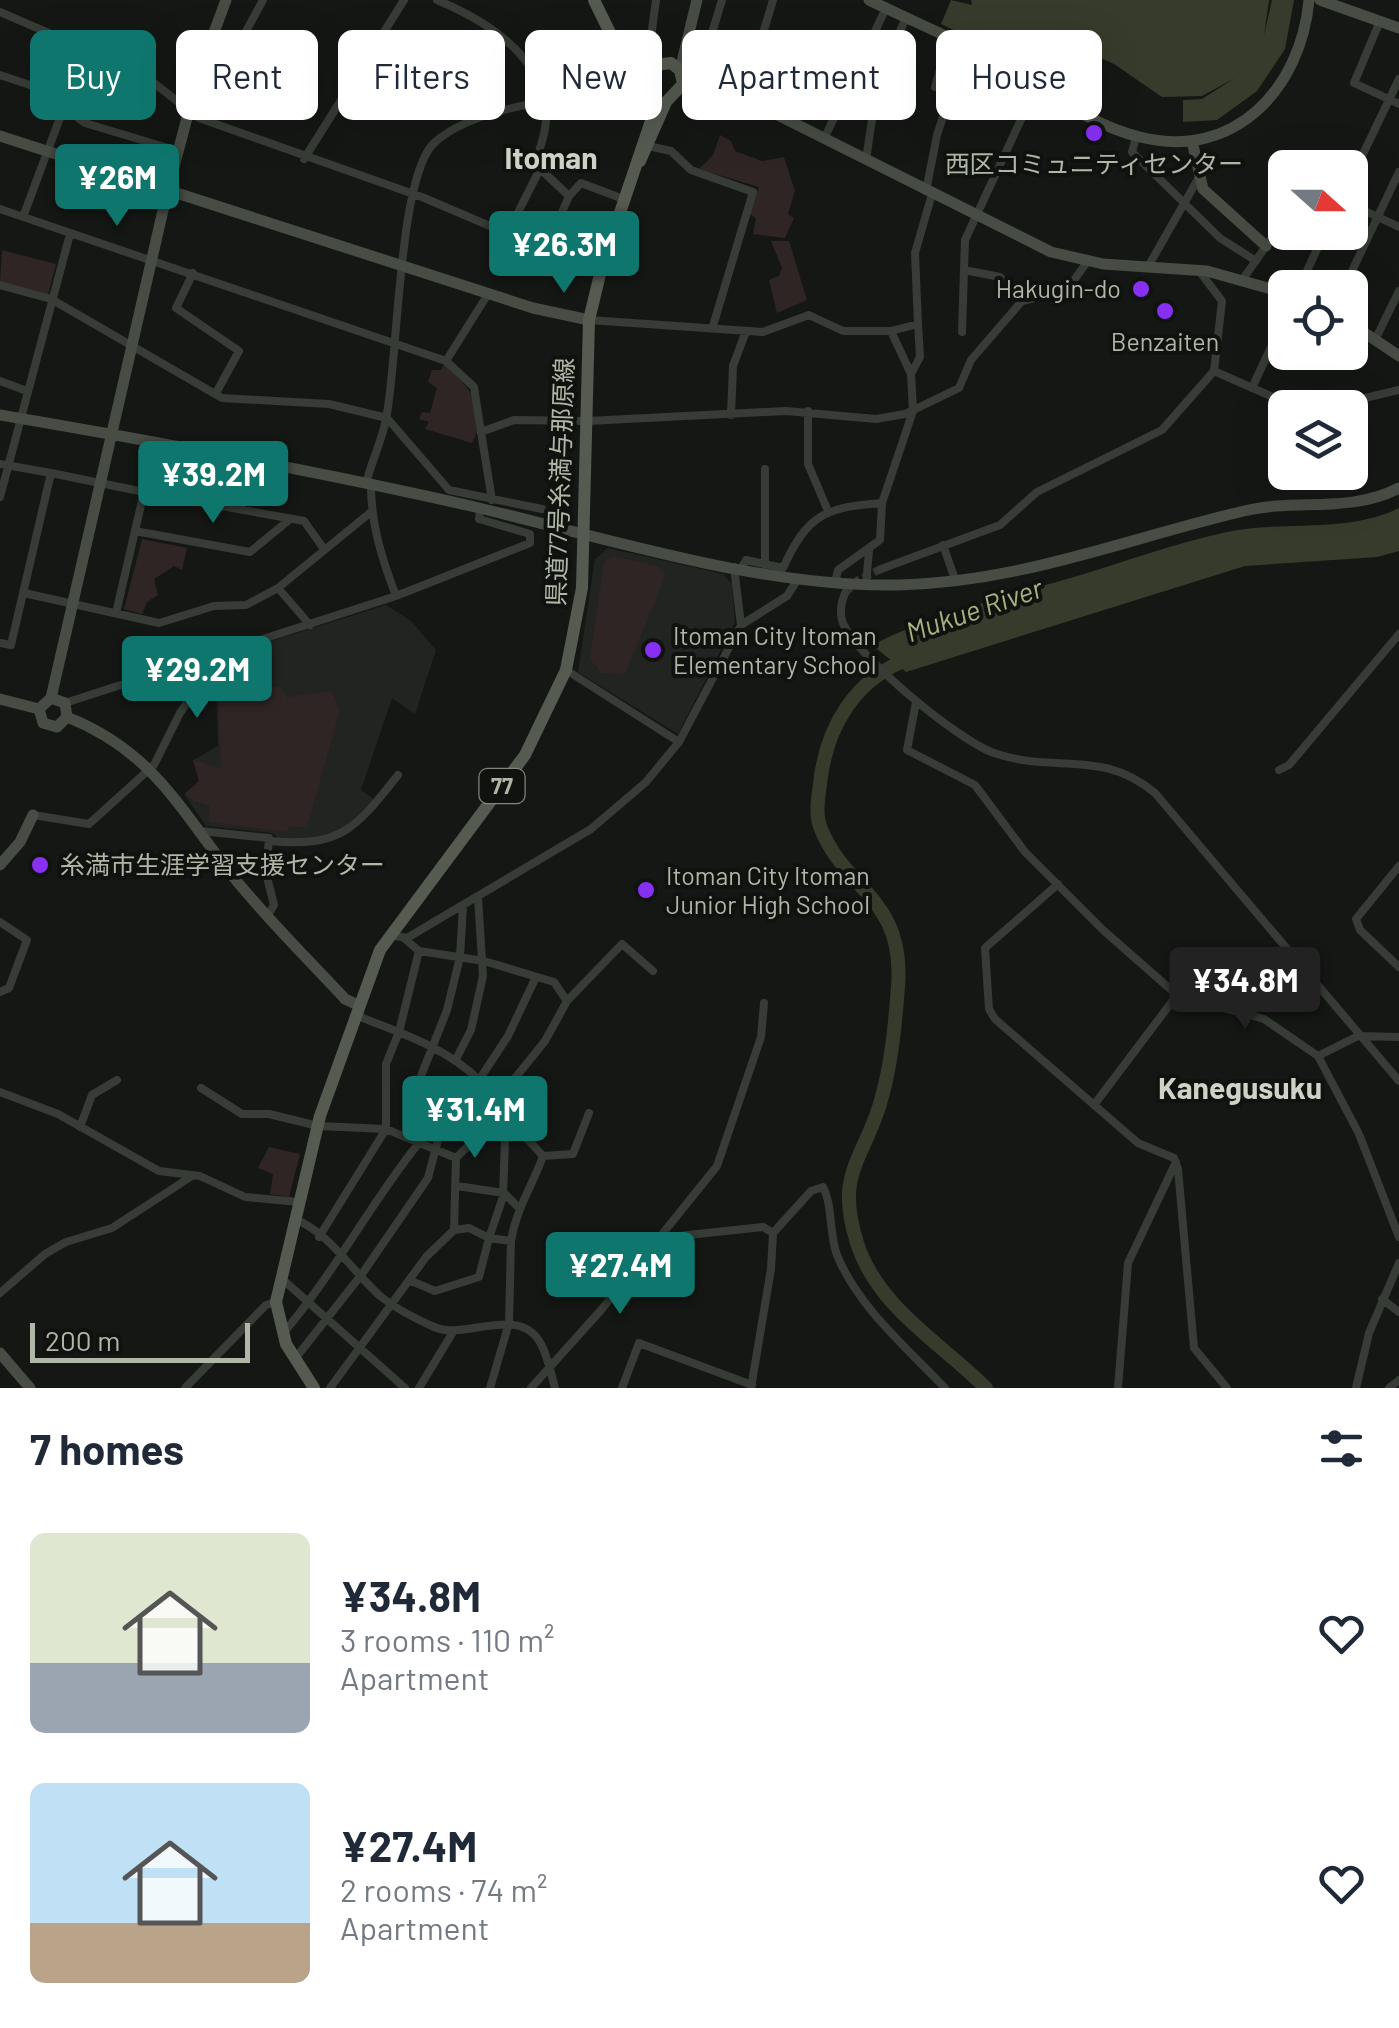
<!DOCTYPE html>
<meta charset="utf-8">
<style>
body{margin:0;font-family:Barlow,"Noto Sans JP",sans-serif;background:#f6f6f7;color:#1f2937;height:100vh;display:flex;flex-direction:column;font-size:38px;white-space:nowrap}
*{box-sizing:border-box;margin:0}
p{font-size:32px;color:#747a83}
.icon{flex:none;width:55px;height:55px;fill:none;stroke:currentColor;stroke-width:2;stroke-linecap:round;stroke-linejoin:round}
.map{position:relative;height:1388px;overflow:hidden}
.sheet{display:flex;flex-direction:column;background:#fff;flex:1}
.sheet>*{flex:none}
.top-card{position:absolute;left:30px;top:30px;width:1340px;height:90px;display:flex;gap:20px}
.needle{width:65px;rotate:111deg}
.controls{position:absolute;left:1268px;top:150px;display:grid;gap:20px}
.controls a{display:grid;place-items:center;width:100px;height:100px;border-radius:15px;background:#fff;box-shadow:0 10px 40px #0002;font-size:50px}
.scale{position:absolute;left:30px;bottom:25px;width:220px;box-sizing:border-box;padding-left:10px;border:5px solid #afb7a6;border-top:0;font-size:28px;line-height:35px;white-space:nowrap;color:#afb7a6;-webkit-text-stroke:8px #101210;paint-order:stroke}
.price{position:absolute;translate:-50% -85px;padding:0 22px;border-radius:10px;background:#0f766e;color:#fff;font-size:32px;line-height:65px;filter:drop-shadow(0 2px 5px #0008)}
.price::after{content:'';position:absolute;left:50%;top:60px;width:30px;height:22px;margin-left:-15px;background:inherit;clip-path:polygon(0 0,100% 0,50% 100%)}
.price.on{background:#222;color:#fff}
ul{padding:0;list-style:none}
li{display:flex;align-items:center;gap:30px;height:250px;padding:0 30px}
li span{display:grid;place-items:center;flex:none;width:280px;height:200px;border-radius:15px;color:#555}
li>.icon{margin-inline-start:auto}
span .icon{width:120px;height:120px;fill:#fffc;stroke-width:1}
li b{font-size:42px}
h2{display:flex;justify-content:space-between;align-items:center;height:120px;padding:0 30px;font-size:42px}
.tag{padding:0 35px;border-radius:15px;background:#fff;box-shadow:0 10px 40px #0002;font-size:35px;line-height:90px}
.tag.on{background:#0f766e;color:#fff}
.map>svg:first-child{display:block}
.built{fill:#212421}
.green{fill:#2f2525}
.water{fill:#373b2b}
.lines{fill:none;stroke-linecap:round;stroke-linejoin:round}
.river{stroke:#373b2b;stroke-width:14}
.street-tunnel{stroke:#343732;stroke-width:8;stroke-dasharray:8 4;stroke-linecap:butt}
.street{stroke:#383c36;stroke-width:8}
.secondary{stroke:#474c44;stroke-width:11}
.primary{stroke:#565b52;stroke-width:12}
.poi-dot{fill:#882ff4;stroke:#101210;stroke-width:4}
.labels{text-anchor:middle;stroke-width:8;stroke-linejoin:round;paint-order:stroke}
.shield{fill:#101210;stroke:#7f8679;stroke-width:2.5}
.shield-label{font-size:22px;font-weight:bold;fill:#afb7a6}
.poi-label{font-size:25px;fill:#afb7a6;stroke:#101210;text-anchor:start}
.street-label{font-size:25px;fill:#afb7a6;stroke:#101210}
.water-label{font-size:28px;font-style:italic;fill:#a5b37d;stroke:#101210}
.quarter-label{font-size:30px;font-weight:bold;fill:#cdd3c7;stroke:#101210}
</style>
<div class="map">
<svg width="1399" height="1388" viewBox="0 0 1399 1388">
<rect width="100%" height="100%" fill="#151715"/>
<path class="built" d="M608,548L723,574L732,584L735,622L678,734L578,672L595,559Z
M386,605L411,621L436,650L415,714L392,698L361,790L376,801L364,817L326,838L279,839L272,833L206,826L184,794L199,781L193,760L218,746L216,688L206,677L221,657Z"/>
<path class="green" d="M720,135L731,141L735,151L762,161L784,157L795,191L788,214L794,218L785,238L753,234L756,218L749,214L759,187L699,169L713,155Z
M771,241H789L807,300L777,313L769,280L779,276L782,268Z
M2,250L56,264L48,295L0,282Z
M444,364C467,384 491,411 472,443L425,429L429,422L419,419L422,412L430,413L437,388L428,382L432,370H441Z
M142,539L187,548L182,570L174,566L154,579L158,595L147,602L142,614L124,609Z
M613,556L657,566L666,575L625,674L601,673L590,659L604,562Z
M280,686L287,697L331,691L340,710L307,827H290L287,832L209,822L210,806L193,801L186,793L199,781L193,760L221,768L218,697Z
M269,1147L300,1154L289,1197L270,1194L273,1174L258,1168Z"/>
<path class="water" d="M951,0L972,5L971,0H1269L1264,35L1272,0H1294L1285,49L1257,91L1217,120L1183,122V100L1202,99L1235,78L1202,96L1162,97L1114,64L1046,34L1045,39L1064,47L1050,76L941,24Z
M1399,508V551L1377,557L1245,566L906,672L872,645C935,613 1007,597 1074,577C1124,562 1176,543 1227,532C1283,520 1347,534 1399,508Z"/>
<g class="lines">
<path class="river" d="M911,658C855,678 826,727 820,784C818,799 815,815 821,829C846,891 905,898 898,987C895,1026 891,1069 879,1107C860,1165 836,1175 857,1243C878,1308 940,1342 986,1388"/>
<path class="street-tunnel" d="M845,593L858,580L881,569"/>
<path class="street" d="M437,0C487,21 546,57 546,119C546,133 539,151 535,164L569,196L581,183L626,200
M0,12L141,73L199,118L422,197L546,250L602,266
M1380,21L1354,83L1399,104
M615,43L616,94
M644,58L649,52L656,0
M0,75L39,88L85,123L178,151
M698,79L722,0
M935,87L949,38
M620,93L649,83
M743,100L773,0
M199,118L263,0
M1136,137L1132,152L1138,158L1220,238L1256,261
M824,139L886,8
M648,146L671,151L691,170L753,192L713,326
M304,159L404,0
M866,160L878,79L906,18
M1350,181L1399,79
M926,191L937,135L966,46
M1350,204L1399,227
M0,209L446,361L474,387L481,432
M23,217L64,107L95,55
M507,234L540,169
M546,250L569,196
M1149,265L1198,179
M193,273L176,308L239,351L216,393
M1243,279L1285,219
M0,285L51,299L222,398L329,404L387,418L449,490L542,509
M1299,288L1325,232
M1344,288L1399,172
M1022,301L1000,277L964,270L965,240L1037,85
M589,320L763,332L809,315L843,331H891L918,324L915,253L932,194
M962,332L964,270
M1376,338L1399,291
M446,361L488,294
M1214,371L1298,408
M911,374L920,357L918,324
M0,381L27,391
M1252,388L1285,317
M1323,408L1399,390
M808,411V464L828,511
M731,415L733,366L746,331
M0,464L51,473L11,645L0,643
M765,469V565
M51,473L144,492
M366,484C371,462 382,441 386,419C398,362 398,177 434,143C480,101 595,94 653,92
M371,485C371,525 382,559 396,596
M0,497L70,234
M492,500L481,432L514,420L588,421L786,411L876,419L905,414L959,388L971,360L1022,301L1067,290L1087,262
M241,509L251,463
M135,531L250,552L289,520
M943,545L956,582
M734,567L741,625
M741,569L746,560L783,568C807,515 825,507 882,503
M881,569L1000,525L1037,492L1162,430L1214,371L1222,301L1200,272
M835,583L838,570L880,540L882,503L913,411L911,374L891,331
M866,584L869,551
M278,588L310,625
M24,593L159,623L214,606L246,605L278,588L371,512
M845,593C841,603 839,613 843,623C857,657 959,741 994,753C1054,774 1101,748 1155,793L1399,1081
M116,613L144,492L304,521L324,549
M566,670L679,742
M916,702L907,750L975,785L1025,852L1103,930L1177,995L1264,1019L1318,1056L1359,1134L1399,1237
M65,703L396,596L530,543V534L479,519L480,509
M1279,770L1289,765L1399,634
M33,815L89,824L154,765L180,713L220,653
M201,831L269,838L266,873L274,905L267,917
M271,841C343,848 357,826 398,775
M1399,866L1356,919L1360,930L1399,967
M1058,884L985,948L989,1009L995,1019L1138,1143L1174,1158L1178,1169L1194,1348L1227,1388
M0,922L27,940L9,988L0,992
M389,935L407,938L591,829L646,782L679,742L741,625L787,596L798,579
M419,951L484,961L554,982L567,1001
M355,1015C396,1031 446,1047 479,1080C491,1093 502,1109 513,1123L505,1139L503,1197L489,1238L511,1241L509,1323L490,1388
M1318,1056L1358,1036L1399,1037
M455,1061L471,1030L483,976L478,897
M201,1088L242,1114H269L318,1126L386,1129L456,1158L454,1230L426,1257L330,1388
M0,1092L58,1114L159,1171L200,1176L245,1197L298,1202
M1094,1105L1177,995
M80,1127L92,1095L117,1080
M408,1137L419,1110L421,1076L447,1010L460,957L463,906
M543,1156L573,1154L589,1113
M456,1158L476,1138L487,1113L545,1041L567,1001L622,944L653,971
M457,1186L504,1193L518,1207
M294,1219C328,1231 353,1272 380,1296C395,1308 416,1319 434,1327C466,1341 519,1303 541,1344C548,1357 551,1374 555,1388
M319,1237L386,1129V1064L399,1032L419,951L404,938
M660,1238L763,1227L773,1233
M511,1241C516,1209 532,1187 543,1156L513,1123
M281,1278L405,1388
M409,1280L435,1291L479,1277L489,1238L469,1228L454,1230
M0,1293L45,1254L66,1242L112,1228L192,1176
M1382,1299L1399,1312
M285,1331C335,1272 370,1204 418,1144
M294,1360L362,1274L428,1178L443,1121L479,1080L508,1036L536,977
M185,1388L266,1305L276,1302
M419,1388L453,1332
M531,1388L602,1309L717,1166L761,1037L764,1003
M622,1388L639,1343L752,1385
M751,1388L771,1269L773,1233L811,1191L823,1187C833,1206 829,1234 837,1255C858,1307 907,1348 945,1388
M1118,1388L1128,1263L1176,1162
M1356,1388L1369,1333L1399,1263
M1389,1388L1399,1380"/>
<path class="secondary" d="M869,0C908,19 948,36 986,56C1035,82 1085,124 1140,137C1235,161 1301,88 1309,0
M1320,0L1399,28
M680,70L697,0
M682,75L718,85L1051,252L1103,264L1207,271L1285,293
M0,136L533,308L589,320
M1192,141L1203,189L1266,246
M1350,323L1399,356
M0,415C158,442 318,471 475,507C607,538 762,588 898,585C1022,582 1125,539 1244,511C1296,498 1349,514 1399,488
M51,698L167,193L199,73L226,0
M51,698L39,709L43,723L57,727L67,717
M51,698L65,703L67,717
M0,699L39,709
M67,717C151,750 179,807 231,874C266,918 307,958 345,999L358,1005
M0,865L20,842L33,815
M0,1353L30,1388"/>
<path class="primary" d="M594,0L615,43L649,74
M314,1388L286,1344L276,1302L320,1116L380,950L525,755L566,670L582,588L589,320L602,266L654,112L656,100L649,74L656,65L671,63L680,70L683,84L666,102L640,161"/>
</g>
<g class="poi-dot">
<circle cx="1094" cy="133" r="10"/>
<circle cx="1141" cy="289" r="10"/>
<circle cx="1165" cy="311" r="10"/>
<circle cx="653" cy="650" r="10"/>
<circle cx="40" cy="865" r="10"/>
<circle cx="646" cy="890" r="10"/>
</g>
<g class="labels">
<rect class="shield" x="479.5" y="769" width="45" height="34" rx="8"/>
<g class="shield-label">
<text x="502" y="794">77</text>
</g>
<g class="poi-label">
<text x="1094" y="173" text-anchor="middle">西区コミュニティセンター</text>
<text x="1121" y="298" text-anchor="end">Hakugin-do</text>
<text x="1165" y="351" text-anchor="middle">Benzaiten</text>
<text x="673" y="645">Itoman City Itoman<tspan x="673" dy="29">Elementary School</tspan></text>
<text x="60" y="874">糸満市生涯学習支援センター</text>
<text x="666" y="885">Itoman City Itoman<tspan x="666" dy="29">Junior High School</tspan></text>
</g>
<g class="street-label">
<text transform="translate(560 482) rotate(-88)" y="9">県道77号糸満与那原線</text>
</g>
<g class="water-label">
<text transform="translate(974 610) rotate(-19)" y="10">Mukue River</text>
</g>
<g class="quarter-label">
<text x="551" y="169">Itoman</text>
<text x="1240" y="1099">Kanegusuku</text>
</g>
</g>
</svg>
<div class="controls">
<a><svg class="needle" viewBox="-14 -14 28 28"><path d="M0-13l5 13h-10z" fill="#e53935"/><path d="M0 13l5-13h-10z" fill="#747a83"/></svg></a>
<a><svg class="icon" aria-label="locate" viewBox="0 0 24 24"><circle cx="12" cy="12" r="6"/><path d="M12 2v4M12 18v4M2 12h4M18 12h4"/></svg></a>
<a><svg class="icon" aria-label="layers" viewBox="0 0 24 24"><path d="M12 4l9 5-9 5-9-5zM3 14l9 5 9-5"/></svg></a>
</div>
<div class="scale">200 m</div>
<b class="price" style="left:117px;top:229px">¥26M</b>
<b class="price" style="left:564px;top:296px">¥26.3M</b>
<b class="price" style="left:213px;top:526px">¥39.2M</b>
<b class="price" style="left:197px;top:721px">¥29.2M</b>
<b class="price on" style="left:1245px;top:1032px">¥34.8M</b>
<b class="price" style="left:475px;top:1161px">¥31.4M</b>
<b class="price" style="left:620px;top:1317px">¥27.4M</b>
<div class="top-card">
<a class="tag on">Buy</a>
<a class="tag">Rent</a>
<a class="tag">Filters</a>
<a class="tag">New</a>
<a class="tag">Apartment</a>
<a class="tag">House</a>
</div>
</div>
<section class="sheet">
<h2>7 homes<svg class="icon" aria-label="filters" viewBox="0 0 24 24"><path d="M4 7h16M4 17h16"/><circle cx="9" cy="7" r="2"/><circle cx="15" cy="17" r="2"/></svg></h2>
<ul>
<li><span style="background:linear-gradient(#dfe7d0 65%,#9aa5b1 0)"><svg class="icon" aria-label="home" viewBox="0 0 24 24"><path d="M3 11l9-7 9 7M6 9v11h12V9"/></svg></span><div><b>¥34.8M</b><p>3 rooms · 110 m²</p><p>Apartment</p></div><svg class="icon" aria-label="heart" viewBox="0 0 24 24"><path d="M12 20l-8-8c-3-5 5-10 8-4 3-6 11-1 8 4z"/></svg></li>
<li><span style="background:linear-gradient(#bfe0f5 70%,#b9a48a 0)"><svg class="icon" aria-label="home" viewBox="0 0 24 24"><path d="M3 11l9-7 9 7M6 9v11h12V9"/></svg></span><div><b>¥27.4M</b><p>2 rooms · 74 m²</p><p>Apartment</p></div><svg class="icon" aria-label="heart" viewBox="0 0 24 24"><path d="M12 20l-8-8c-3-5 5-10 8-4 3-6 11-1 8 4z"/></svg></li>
</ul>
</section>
